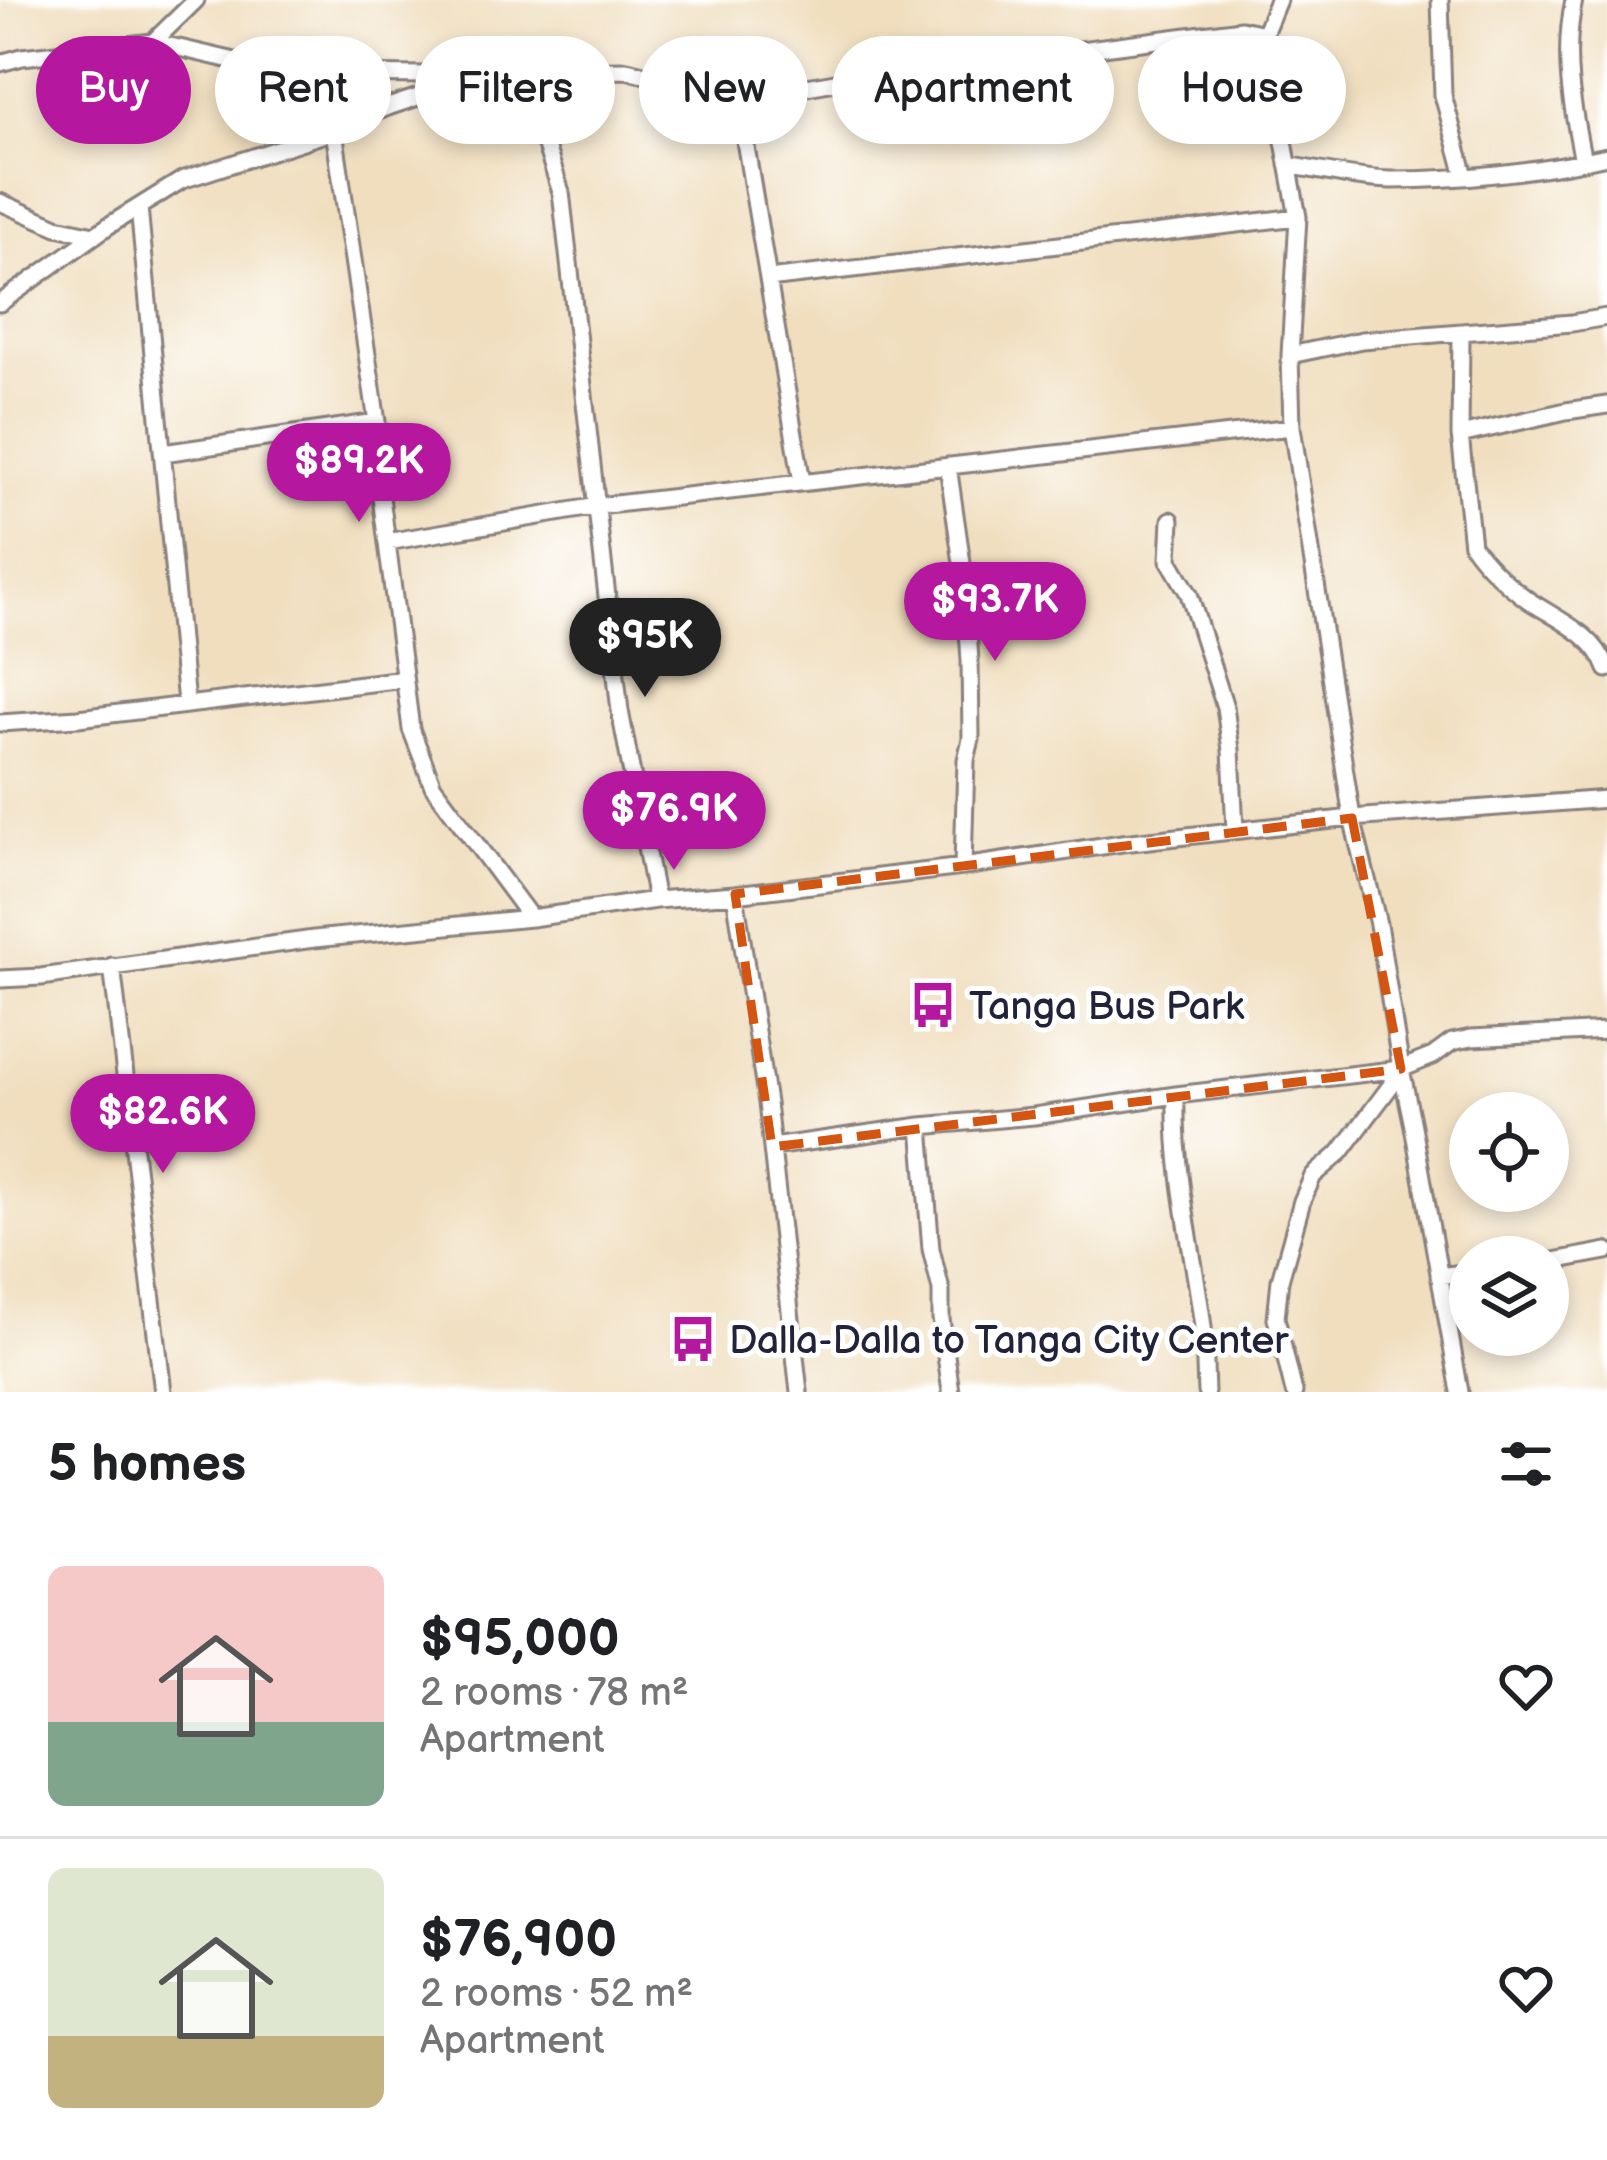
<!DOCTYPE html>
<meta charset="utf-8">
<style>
body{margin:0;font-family:"Balsamiq Sans",sans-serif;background:#f6f6f6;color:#202124;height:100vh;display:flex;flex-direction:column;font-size:45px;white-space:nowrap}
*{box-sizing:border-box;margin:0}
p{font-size:39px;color:#757577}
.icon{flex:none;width:66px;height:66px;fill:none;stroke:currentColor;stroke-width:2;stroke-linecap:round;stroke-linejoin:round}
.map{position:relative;height:1392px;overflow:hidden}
.sheet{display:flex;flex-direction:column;background:#fff;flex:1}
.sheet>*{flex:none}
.guide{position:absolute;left:36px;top:36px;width:1536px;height:108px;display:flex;gap:24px}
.tools{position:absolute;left:1449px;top:1092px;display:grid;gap:24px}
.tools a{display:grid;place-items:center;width:120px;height:120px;border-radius:50%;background:#fff;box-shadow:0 6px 18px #0003;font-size:60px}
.price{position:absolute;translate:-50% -102px;padding:0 27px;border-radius:42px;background:#b5179e;color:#fff;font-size:39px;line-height:78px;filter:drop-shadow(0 3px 6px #0008)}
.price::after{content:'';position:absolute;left:50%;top:72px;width:36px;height:27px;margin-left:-18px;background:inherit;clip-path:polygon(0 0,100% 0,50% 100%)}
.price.active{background:#222;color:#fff}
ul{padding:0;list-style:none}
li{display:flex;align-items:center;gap:36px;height:300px;padding:0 48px}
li+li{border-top:3px solid #e0e0e0}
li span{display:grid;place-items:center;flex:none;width:336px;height:240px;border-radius:18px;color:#555}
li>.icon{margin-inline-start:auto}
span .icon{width:144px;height:144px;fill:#fffc;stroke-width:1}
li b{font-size:51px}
h2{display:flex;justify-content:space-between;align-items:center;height:144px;padding:0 48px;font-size:51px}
.pill{padding:0 42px;border-radius:54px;background:#fff;box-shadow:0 6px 18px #0003;font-size:42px;line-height:108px}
.pill.active{background:#b5179e;color:#fff}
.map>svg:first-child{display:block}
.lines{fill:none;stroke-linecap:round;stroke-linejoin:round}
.minor-casing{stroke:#89807c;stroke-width:21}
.minor{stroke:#fff;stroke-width:15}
.marked{fill:none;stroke:#d45411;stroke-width:9;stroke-dasharray:24 15;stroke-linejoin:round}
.labels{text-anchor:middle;stroke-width:10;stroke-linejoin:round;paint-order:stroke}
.poi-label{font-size:39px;fill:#22223b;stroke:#fff;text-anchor:start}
</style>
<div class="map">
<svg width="1607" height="1392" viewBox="0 0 1607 1392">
<rect width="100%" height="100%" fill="#fff"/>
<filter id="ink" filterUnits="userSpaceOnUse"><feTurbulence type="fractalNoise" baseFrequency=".00833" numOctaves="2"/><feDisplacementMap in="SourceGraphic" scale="24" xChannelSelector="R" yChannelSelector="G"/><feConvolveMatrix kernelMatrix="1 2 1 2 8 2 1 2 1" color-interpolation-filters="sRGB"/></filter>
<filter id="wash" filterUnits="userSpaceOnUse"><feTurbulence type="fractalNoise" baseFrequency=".004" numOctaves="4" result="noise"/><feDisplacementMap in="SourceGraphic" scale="48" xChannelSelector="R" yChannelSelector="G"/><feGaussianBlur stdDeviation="2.7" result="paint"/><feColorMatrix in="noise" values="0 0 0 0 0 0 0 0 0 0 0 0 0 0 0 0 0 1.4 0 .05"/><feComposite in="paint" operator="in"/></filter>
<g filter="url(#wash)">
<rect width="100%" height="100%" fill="#f0debe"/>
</g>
<g filter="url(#ink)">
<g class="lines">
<defs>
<path id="minor" d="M1440,0L1443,95L1465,176
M1574,0C1562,56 1572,107 1583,161
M1264,34L1278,0
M153,42L196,0
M0,63L22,57L153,42L261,67L310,74L431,75L459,79L523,76L537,71L627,70L738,99L835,82L1241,29L1264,34L1298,217L1290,355L1292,427L1352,818L1378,924L1401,1069L1413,1126L1460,1392
M310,74L334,131L377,422L381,497L411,729L433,786L531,918
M523,76L561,192L620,711L656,900
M738,99L802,482
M1288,165C1322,171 1357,179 1391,180C1460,180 1540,171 1607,156
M0,202L57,227L94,235
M139,207L186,703
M768,279L1298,217
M0,303L108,226L182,180L334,131L388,107L451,86L459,79
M1461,334L1460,435L1472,545C1486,566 1508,585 1528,600C1558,620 1595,634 1607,669
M1290,355L1362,340L1572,323L1607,317
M1460,435L1566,411L1607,405
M163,453L377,422
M948,466L965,584L970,661L971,739L966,760L963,867
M1171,520L1169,560L1189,594L1225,707L1231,750L1235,830
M387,542L598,506L1292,427
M0,723L78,718L404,679
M735,894L767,1103L799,1392
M112,966L163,1392
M0,979L41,977L314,939L531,918L656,900L735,894L963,867L1122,843L1352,818L1607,799
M1176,1095C1174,1177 1193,1247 1203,1327C1205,1348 1205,1370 1206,1392
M921,1126L931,1249L941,1290V1319L951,1392
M772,1147L921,1126L1034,1116L1176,1095L1401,1069L1433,1056L1452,1042L1471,1038L1607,1031
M1548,1262L1607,1251
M1439,1276L1470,1272
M1294,1392L1276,1318L1280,1280L1302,1201L1313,1176L1341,1152L1392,1084L1398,1069"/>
</defs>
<use href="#minor" class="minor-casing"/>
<use href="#minor" class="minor"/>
</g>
</g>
<path class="marked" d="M1352,818L1401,1069L772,1147L735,894Z"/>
<defs>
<symbol id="bus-bare" viewBox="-9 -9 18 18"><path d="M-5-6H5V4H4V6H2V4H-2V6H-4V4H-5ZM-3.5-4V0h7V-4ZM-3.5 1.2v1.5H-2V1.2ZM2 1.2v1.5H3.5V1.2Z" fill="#b5179e" stroke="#fff" stroke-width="2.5" paint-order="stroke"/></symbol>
</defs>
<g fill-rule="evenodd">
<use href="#bus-bare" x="900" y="972" width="66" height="66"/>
<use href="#bus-bare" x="660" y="1306" width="66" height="66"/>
</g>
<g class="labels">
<g class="poi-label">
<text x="969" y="1019">Tanga Bus Park</text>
<text x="729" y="1353">Dalla-Dalla to Tanga City Center</text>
</g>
</g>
</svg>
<div class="tools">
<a><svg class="icon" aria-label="locate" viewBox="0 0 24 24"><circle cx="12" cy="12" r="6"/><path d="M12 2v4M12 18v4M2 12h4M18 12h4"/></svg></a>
<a><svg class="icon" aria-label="layers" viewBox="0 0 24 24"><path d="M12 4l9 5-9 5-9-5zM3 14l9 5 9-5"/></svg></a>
</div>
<b class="price" style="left:359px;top:525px">$89.2K</b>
<b class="price" style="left:995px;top:664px">$93.7K</b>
<b class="price active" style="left:645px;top:700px">$95K</b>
<b class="price" style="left:674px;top:873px">$76.9K</b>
<b class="price" style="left:163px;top:1176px">$82.6K</b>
<div class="guide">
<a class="pill active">Buy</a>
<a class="pill">Rent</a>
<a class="pill">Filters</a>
<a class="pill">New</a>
<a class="pill">Apartment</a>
<a class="pill">House</a>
</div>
</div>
<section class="sheet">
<h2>5 homes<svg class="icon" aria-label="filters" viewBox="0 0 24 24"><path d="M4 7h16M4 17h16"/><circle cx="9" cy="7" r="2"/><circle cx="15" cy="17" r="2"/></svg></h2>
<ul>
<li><span style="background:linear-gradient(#f6c9c9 65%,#7fa58c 0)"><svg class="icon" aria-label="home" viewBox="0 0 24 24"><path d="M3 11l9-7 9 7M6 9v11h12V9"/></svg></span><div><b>$95,000</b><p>2 rooms · 78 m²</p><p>Apartment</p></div><svg class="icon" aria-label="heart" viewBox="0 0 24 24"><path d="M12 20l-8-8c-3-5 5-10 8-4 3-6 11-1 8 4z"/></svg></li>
<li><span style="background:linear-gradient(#dfe7d0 70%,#c2b280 0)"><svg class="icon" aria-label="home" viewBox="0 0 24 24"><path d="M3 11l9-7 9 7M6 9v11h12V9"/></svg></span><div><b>$76,900</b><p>2 rooms · 52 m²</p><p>Apartment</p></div><svg class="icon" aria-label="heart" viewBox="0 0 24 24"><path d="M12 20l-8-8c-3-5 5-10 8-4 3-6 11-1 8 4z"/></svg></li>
</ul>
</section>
